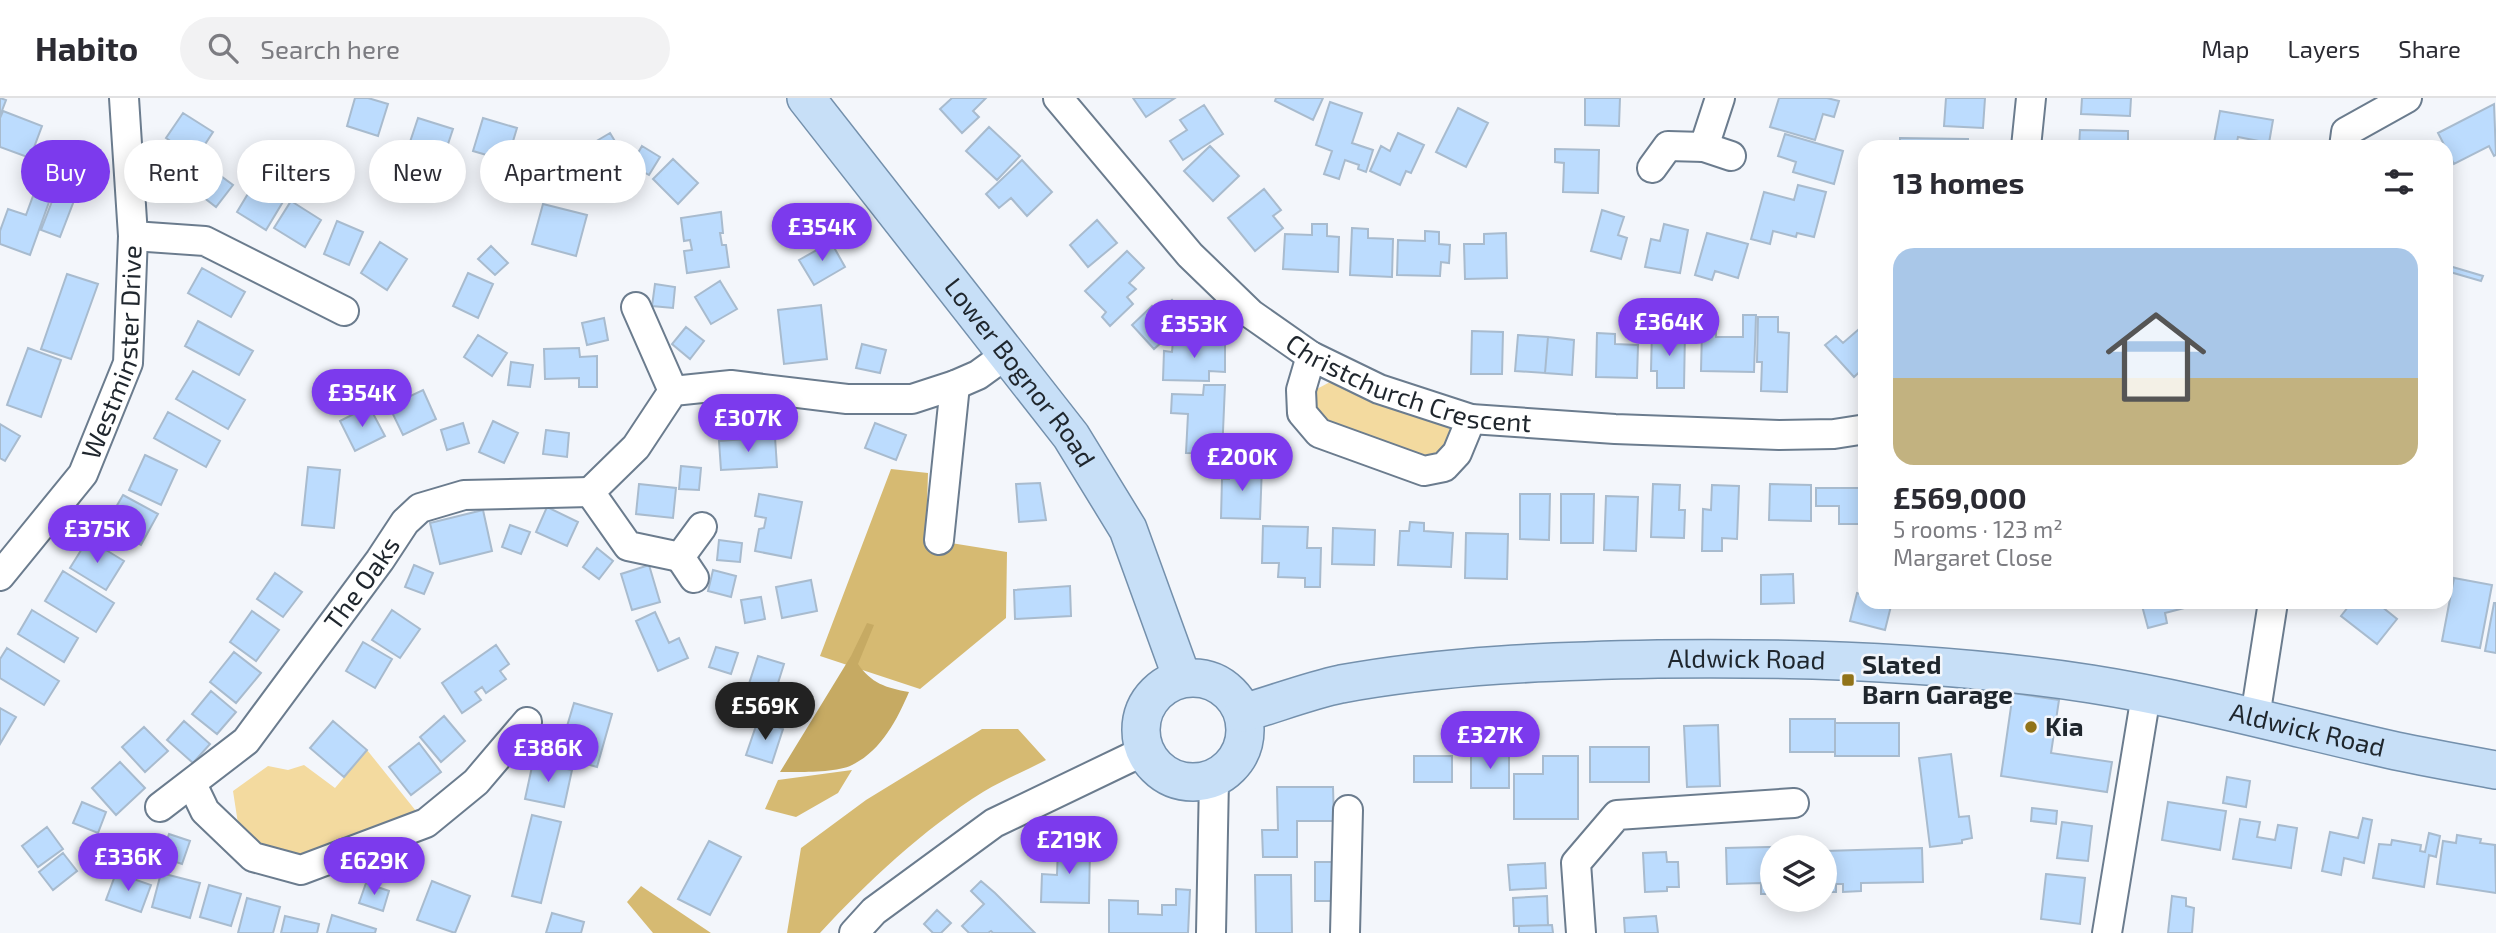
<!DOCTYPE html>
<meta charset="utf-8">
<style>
body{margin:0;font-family:"Exo 2",sans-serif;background:#f2f2f3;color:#2b2b33;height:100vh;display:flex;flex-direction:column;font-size:26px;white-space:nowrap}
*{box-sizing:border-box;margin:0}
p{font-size:23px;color:#7c7c81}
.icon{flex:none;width:38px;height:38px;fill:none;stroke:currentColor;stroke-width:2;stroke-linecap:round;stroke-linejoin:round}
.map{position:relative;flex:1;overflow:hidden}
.side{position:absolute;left:1858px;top:42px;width:595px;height:469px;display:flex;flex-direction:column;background:#fff;border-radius:21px;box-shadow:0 4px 18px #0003}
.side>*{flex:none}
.top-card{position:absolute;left:21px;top:42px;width:665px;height:63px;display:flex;gap:14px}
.controls{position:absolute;left:1760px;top:737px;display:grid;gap:14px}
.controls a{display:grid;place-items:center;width:77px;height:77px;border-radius:50%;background:#fff;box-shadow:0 4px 18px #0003;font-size:35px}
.price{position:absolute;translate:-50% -60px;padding:0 16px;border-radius:24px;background:#7c3aed;color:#fff;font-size:23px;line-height:46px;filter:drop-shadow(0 2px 4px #0008)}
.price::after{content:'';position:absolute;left:50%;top:42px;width:21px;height:16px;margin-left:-10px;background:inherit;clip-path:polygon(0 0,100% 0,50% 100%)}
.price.selected{background:#222;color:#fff}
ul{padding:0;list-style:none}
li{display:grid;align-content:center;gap:14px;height:371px;padding:0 35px}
li span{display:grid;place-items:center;height:217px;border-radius:21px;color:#555}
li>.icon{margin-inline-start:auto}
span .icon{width:126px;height:126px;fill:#fffc;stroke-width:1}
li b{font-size:30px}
h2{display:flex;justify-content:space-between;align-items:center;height:84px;padding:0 35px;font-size:30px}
.tag{padding:0 24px;border-radius:32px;background:#fff;box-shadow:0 4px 18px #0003;font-size:24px;line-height:63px}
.tag.selected{background:#7c3aed;color:#fff}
header{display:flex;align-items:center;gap:42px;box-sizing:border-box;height:98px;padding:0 35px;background:#fff;border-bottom:2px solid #e1e1e2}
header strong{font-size:33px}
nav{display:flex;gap:38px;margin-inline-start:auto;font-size:24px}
.search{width:490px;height:63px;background:#f2f2f3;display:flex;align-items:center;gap:18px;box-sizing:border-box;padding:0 24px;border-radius:38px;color:#7c7c81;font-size:26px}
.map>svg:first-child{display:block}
.green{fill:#f3da9f}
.forest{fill:#d6ba72}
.water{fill:#c6aa63}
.building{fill:#bcdcfe;stroke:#a8bbce;stroke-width:2}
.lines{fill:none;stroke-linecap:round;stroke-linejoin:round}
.minor-casing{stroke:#6b7c8e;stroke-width:32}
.major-casing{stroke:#7490ac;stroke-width:40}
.minor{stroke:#fff;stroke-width:28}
.major{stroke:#c7dff7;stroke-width:37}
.poi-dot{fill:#917319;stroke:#f3f6fb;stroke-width:2.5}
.labels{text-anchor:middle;stroke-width:5;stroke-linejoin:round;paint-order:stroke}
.street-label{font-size:26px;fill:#1f262d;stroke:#f3f6fb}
.poi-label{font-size:26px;font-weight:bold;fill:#1f262d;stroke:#f3f6fb;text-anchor:start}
</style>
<header>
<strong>Habito</strong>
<div class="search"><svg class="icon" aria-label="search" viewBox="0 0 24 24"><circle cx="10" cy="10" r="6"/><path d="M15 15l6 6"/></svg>Search here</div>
<nav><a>Map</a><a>Layers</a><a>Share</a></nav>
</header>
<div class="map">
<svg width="2496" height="835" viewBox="0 0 2496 835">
<rect width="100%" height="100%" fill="#f3f6fb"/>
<path class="green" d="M1330,284L1343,286L1447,326L1453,339L1450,352L1426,363L1320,324L1311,307L1315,292Z
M367,652L420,718L302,762L265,752L239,732L233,693L268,668L288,672L304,667L335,690Z"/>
<path class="forest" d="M891,371L928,375L926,441L1007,454L1006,520L920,591L820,558Z
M982,631H1018L1046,662C1025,673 1003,682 983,694C924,731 867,784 820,835H787L801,750L866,702Z
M852,672L838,695L796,719L765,711L778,682Z
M641,788L711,835H653L627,804Z"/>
<path class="water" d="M867,525L874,527L858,566C871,585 886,590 909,594C897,622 881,653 852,667C836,675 799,674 780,674L851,558Z"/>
<path class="building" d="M0,0L6,2L0,18Z
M355,0H368L388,6L378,38L347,28Z
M952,0H986L973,13L979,19L962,35L940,11Z
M1133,0H1175L1146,19Z
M1276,0H1323L1313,22L1275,3Z
M1585,0H1620L1619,28L1585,27Z
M1779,0H1827L1839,3L1834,19L1823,16L1815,42L1770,29Z
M1946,0H1985L1983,30L1944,28Z
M2082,0H2131L2130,18L2081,16Z
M1330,4L1362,15L1352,45L1373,52L1366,74L1358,71L1359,67L1345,62L1339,81L1324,76L1332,53L1316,47Z
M2494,6L2496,57L2494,58L2489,48L2454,66L2438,35Z
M1204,7L1223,36L1183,62L1170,43L1187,32L1180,22Z
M1458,10L1488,25L1466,69L1436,54Z
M3,13L42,28L30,60L0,49V20Z
M2220,13L2273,22L2269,45L2238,39L2236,49L2214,45Z
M183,15L213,34L196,60L166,40Z
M418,20L453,31L442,64L407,53Z
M483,20L517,30L507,63L473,53Z
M989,29L1020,58L997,82L966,53Z
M2080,32L2128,33V49H2079Z
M610,35L625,60L572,92L559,73L582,59L578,54Z
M1398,35L1424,47L1411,75L1406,73L1400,87L1370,73L1381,48L1390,53Z
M1785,36L1843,53L1834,86L1793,74L1796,64L1778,58Z
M1900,40L1968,41V49H1900Z
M642,48L660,59L649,77L631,67Z
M1210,48L1239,78L1213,103L1184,73Z
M1555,51L1599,52L1598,95L1563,94L1564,65L1555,64Z
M673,61L698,85L678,106L653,81Z
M1022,62L1052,94L1027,118L1011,100L999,110L986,96Z
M206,67L233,87L216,109L189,88Z
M255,84L284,102L266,132L237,114Z
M1798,87L1826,94L1814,139L1797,135L1796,139L1773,133L1770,146L1751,141L1764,94L1794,102Z
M1264,91L1281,112L1273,118L1283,130L1255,153L1228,120Z
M56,93L75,100L60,139L41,132Z
M33,98L49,104L30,157L0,146V133L8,111L26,117Z
M291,103L321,122L305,149L274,130Z
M543,106L587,117L576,158L532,146Z
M1602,112L1624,119L1618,137L1627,140L1621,161L1591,153Z
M721,114L723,135H720L722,147H726L729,169L687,175L684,153L692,152L690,142L684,143L681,120Z
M1097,122L1117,145L1088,169L1070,147Z
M337,123L363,134L349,167L324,156Z
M1312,126H1327V138L1339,139L1338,174L1283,171L1285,136L1312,137Z
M1664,126L1688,132L1680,175L1645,169L1651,141L1660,143Z
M1352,130L1368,131V140L1393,141L1392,179L1350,177Z
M1425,133L1439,134V146L1450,147L1449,165L1441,164L1440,178L1397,177L1398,142L1425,143Z
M1506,135L1507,180L1465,181L1464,146H1484V136Z
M1707,135L1748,146L1738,180L1715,173L1712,182L1695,177Z
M380,144L407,161L387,192L361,175Z
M831,144L845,169L814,187L799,162Z
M491,148L508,165L495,177L478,161Z
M1127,153L1144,170L1129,185L1136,191L1127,199L1133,206L1110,228L1102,219L1106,214L1085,193Z
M2446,167L2483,178L2481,183L2450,174L2446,186Z
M202,170L245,194L231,219L188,195Z
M468,175L493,186L478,220L453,208Z
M67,176L98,186L71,261L41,251Z
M720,183L737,211L711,226L695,199Z
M655,186L675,189L673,210L652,208Z
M1172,202L1189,220L1154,251L1132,227L1152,208L1158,215Z
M821,207L827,261L784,266L778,212Z
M1743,217H1756L1754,274L1701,273L1702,232L1716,233V239H1743Z
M1758,219H1778V234L1789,235L1787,294L1761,293L1762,264H1757Z
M604,220L608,242L587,247L582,225Z
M198,223L253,253L239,277L185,248Z
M1866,225V268L1854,279L1825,247L1836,238L1843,245Z
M686,229L704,243L690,261L672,246Z
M1652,232L1685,233L1684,290H1657V273H1651Z
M1472,233L1503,234L1502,276H1471Z
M1597,235L1615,236V246L1638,247L1637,280L1596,279Z
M478,237L507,255L492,278L464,259Z
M1518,237L1548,239L1545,275L1515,273Z
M1548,239L1574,242L1572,277L1545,275Z
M1173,242L1225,243V274L1209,273V283L1163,282L1164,253L1172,254Z
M862,246L886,252L880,275L856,270Z
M28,250L61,262L41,319L7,307Z
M579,250L580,259L597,258V289H579V280L545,281L544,251Z
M511,264L533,267L530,289L508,287Z
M193,273L245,302L228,331L176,301Z
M1204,287H1225L1222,356L1186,355L1188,316L1171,315L1172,296L1203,297Z
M423,292L436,321L403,337L389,308Z
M369,308L385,338L355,353L340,323Z
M168,314L220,343L206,369L154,340Z
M493,323L518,335L504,365L479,354Z
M463,325L469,345L447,352L441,332Z
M875,325L906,337L896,362L865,350Z
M0,326L20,338L5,363L0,360Z
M546,332L569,335L567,359L543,356Z
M775,339L777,369L721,372L719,343Z
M145,357L177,372L161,407L129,392Z
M1230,367L1262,368L1260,421L1221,420L1222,381H1229Z
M681,368L701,370L699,392L679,391Z
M308,369L340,372L334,430L302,427Z
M1040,385L1046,422L1019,424L1016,386Z
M639,386L676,390L673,420L636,416Z
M1653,386L1680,387L1679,412H1685L1684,440L1651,439Z
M1770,386L1811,387V423L1769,422Z
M1712,387L1739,388L1737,441L1722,440V453H1702L1703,411L1711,412Z
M1816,390H1866V426H1839V408H1816Z
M759,396L802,404L791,460L755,453L759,431L764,430L766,420L755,418Z
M1520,396H1550L1549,442L1520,441Z
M1561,396H1594L1593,445H1561Z
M123,397L158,416L141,447L105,428Z
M1606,398L1638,399L1636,453L1604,452Z
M547,409L578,424L567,448L536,434Z
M483,412L492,453L440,466L430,425Z
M1410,424L1424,425V433L1453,435L1451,469L1398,467L1400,433H1409Z
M510,427L530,434L521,456L502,449Z
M1263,428L1308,429L1307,450H1321L1320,489H1305V480L1278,479L1279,465H1262Z
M1333,430L1375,432L1374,467L1332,466Z
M1466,435L1508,436L1507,481L1465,480Z
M88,441L124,463L106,492L70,470Z
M719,442L742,445L740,464L717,462Z
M597,450L613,463L599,481L583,469Z
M414,467L433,475L424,496L405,489Z
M649,467L660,504L632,512L621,476Z
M713,472L736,478L731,499L708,493Z
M63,473L114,505L96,534L45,503Z
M275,475L302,494L283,519L257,501Z
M1793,476L1794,505L1761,506V477Z
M2454,480L2492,487L2480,550L2442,543Z
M811,482L817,513L782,520L776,489Z
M1070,488L1071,518L1015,521L1014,492Z
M1857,495L1866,497V504H1892L1885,532L1850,523Z
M761,499L765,521L745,525L741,502Z
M2141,504H2200V506L2165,515L2167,525L2148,530Z
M2352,504H2376L2397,521L2377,546L2341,518Z
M2494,505H2496V555L2485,553Z
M32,512L78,540L64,564L18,536Z
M392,512L420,531L400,560L372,542Z
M252,513L279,532L256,563L230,544Z
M655,514L669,545L679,540L688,560L658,573L636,523Z
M363,544L392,561L375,590L346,573Z
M496,547L509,566L500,573L506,581L486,595L482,589L475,594L481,602L462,615L442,585Z
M716,549L738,555L731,576L709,569Z
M7,550L59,583L44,607L0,580V561Z
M234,554L261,575L236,605L210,584Z
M758,558L784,566L773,601L747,592Z
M211,593L236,614L217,636L192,616Z
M2013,595L2059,602L2051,655L2112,664L2107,694L2001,678Z
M574,605L612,616L597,669L558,658Z
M0,610L16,619L0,646Z
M444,618L465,643L441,664L420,639Z
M1790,621H1835V654H1790Z
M758,622L783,631L772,665L746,657Z
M184,623L210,646L193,665L167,642Z
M333,623L367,652L344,679L310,650Z
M1835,625H1899V658H1835Z
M1718,627L1720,688L1687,689L1684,628Z
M144,629L168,653L145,674L122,649Z
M419,645L441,674L411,697L389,669Z
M1590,649H1649V684H1590Z
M1471,656H1509V690H1471Z
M1951,656L1959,719L1969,718L1972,740L1962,742V745L1930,749L1919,660Z
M1414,658H1452V684H1414Z
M1543,658H1578V721H1514V676H1543Z
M120,664L145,690L116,717L92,690Z
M533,664L572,672L564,709L525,701Z
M2227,679L2250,683L2246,709L2223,705Z
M1277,689H1333L1334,723H1297V759H1263L1262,732H1278Z
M82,704L106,714L98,735L73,725Z
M2168,704L2226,713L2220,752L2162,742Z
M2032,710L2057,713L2056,726L2031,723Z
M532,717L561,724L541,805L512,798Z
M2363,720L2372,722L2364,765L2344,760L2341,777L2322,773L2330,734L2358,740Z
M2240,721L2260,724L2257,739L2275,742L2278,727L2297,730L2291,770L2233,761Z
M2062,724L2092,728L2088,763L2057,760Z
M47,729L63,751L38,769L22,748Z
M2429,735L2440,738L2436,759L2429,757L2424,789L2373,780L2379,746L2391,747L2392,742L2421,747L2420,753L2425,754Z
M169,736L190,743L182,766L161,759Z
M2457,737L2481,741L2480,745L2495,747L2496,795L2437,786L2443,743L2456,745Z
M1072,739H1084V750H1090L1089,805L1041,804L1042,776L1057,777L1058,749H1071Z
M709,743L741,759L710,817L678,801Z
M1813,748L1773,749V796H1761V785L1727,786L1726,750Z
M1922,750L1923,784L1861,785V793L1843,794V786H1836V794H1825V753Z
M1666,754L1667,764H1678L1679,789H1667V793L1645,794L1643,755Z
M63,755L77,773L53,792L39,774Z
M1315,764H1338V803H1315Z
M1545,765L1546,790L1510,792L1508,767Z
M116,775L151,787L141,814L106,802Z
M161,775L200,785L190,820L152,809Z
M2046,776L2085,780L2080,826L2041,821Z
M1255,777H1291L1292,835H1256Z
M432,783L470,798L455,835L417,822Z
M981,783L995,795L1035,835H993L991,833L988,835H969L962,828L984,806L971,793Z
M366,785L389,793L383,813L359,805Z
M209,787L241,796L231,828L200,819Z
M1176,791L1190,792L1188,835H1109V802L1138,803V816L1162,817V807H1176Z
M1547,798L1548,827L1514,828L1513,800Z
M2172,798L2186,800V808L2194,810L2192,835H2168Z
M247,800L280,809L273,835H238Z
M937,812L951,825L941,835H933L924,826Z
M552,815L584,824L581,835H546Z
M332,817L376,831L375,835H327Z
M285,818L319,826L317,835H281Z
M1656,818L1658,835H1625L1624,820Z
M1552,827L1553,835H1519V828Z"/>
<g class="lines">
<defs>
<g id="minor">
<path id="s1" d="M1058,0L1190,157L1251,216L1311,258L1379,291L1471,321L1615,331L1779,337L1834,336L1866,331"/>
<path d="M1704,49L1731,58"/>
<path d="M2026,49L2031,0"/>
<path d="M2344,49L2346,34L2407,0"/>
<path d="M1652,70L1668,48L1704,49L1720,0"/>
<path d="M133,138L205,143L344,213"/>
<path d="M636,209L673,293"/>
<path d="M1311,258L1301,292L1302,315L1319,335L1424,373L1444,369L1457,355L1471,321"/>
<path d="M590,394L636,349L673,293L731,287L847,301H912L955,287L978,277L1007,256"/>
<path d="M590,394L628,448L680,459L702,429"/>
<path d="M939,442L955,287"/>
<path d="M680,459L694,480"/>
<path id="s2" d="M0,478L83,376L128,265L133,138L124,0"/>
<path d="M2255,619L2273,504"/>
<path d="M192,686L205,713L253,759L301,772L426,725L476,684L527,624"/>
<path id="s3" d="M160,709L246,643L380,462L405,424L420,410L464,397L590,394"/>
<path d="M854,835L874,813L994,725L1144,653"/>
<path d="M1211,835L1214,681"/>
<path d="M1345,835L1348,712"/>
<path d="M1581,835L1576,765L1617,717L1794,705"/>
<path d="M2107,835L2146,597"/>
</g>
<g id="major">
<path id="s4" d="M806,0L1071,338L1128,431L1182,580"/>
<circle cx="1193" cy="632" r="52"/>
<path id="s5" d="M1243,615C1275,606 1308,593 1341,586C1445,567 1553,563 1658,561C1802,559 1948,564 2091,586C2193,602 2294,630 2396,653C2429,660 2463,666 2496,672"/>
</g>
</defs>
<use href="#minor" class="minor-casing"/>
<use href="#major" class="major-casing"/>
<use href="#minor" class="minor"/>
<use href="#major" class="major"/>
</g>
<g class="poi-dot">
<rect x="1841" y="575" width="14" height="14" rx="3.5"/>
<circle cx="2031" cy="629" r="7"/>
</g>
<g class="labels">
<g class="street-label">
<text dy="9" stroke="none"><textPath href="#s2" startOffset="259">Westminster Drive</textPath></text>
<text dy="9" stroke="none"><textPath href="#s4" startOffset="348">Lower Bognor Road</textPath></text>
<text dy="9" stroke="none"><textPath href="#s1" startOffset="466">Christchurch Crescent</textPath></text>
<text dy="9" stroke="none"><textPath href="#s3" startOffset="304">The Oaks</textPath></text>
<text dy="9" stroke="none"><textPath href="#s5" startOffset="509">Aldwick Road</textPath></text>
<text dy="9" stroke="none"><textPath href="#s5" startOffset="1076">Aldwick Road</textPath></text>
</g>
<g class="poi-label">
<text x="1862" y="576">Slated<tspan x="1862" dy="30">Barn Garage</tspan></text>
<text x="2045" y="638">Kia</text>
</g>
</g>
</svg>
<div class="controls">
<a><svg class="icon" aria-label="layers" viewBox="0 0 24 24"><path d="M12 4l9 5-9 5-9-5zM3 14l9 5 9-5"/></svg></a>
</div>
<b class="price" style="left:822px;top:165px">£354K</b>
<b class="price" style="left:1669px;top:260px">£364K</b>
<b class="price" style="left:1194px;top:262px">£353K</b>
<b class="price" style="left:362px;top:331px">£354K</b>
<b class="price" style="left:748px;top:356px">£307K</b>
<b class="price" style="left:1242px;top:395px">£200K</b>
<b class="price" style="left:97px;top:467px">£375K</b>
<b class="price selected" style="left:765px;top:644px">£569K</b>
<b class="price" style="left:1490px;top:673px">£327K</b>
<b class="price" style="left:548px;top:686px">£386K</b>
<b class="price" style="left:1069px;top:778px">£219K</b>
<b class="price" style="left:128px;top:795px">£336K</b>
<b class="price" style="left:374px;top:799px">£629K</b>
<div class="top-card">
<a class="tag selected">Buy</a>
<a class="tag">Rent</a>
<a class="tag">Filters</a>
<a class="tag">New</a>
<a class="tag">Apartment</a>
</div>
<section class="side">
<h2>13 homes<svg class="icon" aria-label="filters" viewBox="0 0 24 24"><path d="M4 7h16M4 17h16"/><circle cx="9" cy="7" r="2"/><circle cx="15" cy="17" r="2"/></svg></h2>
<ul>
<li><span style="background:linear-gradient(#a9c7e8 60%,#c2b280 0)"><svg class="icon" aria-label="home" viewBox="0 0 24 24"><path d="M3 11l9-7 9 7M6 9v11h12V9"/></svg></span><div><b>£569,000</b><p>5 rooms · 123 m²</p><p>Margaret Close</p></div></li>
</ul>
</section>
</div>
